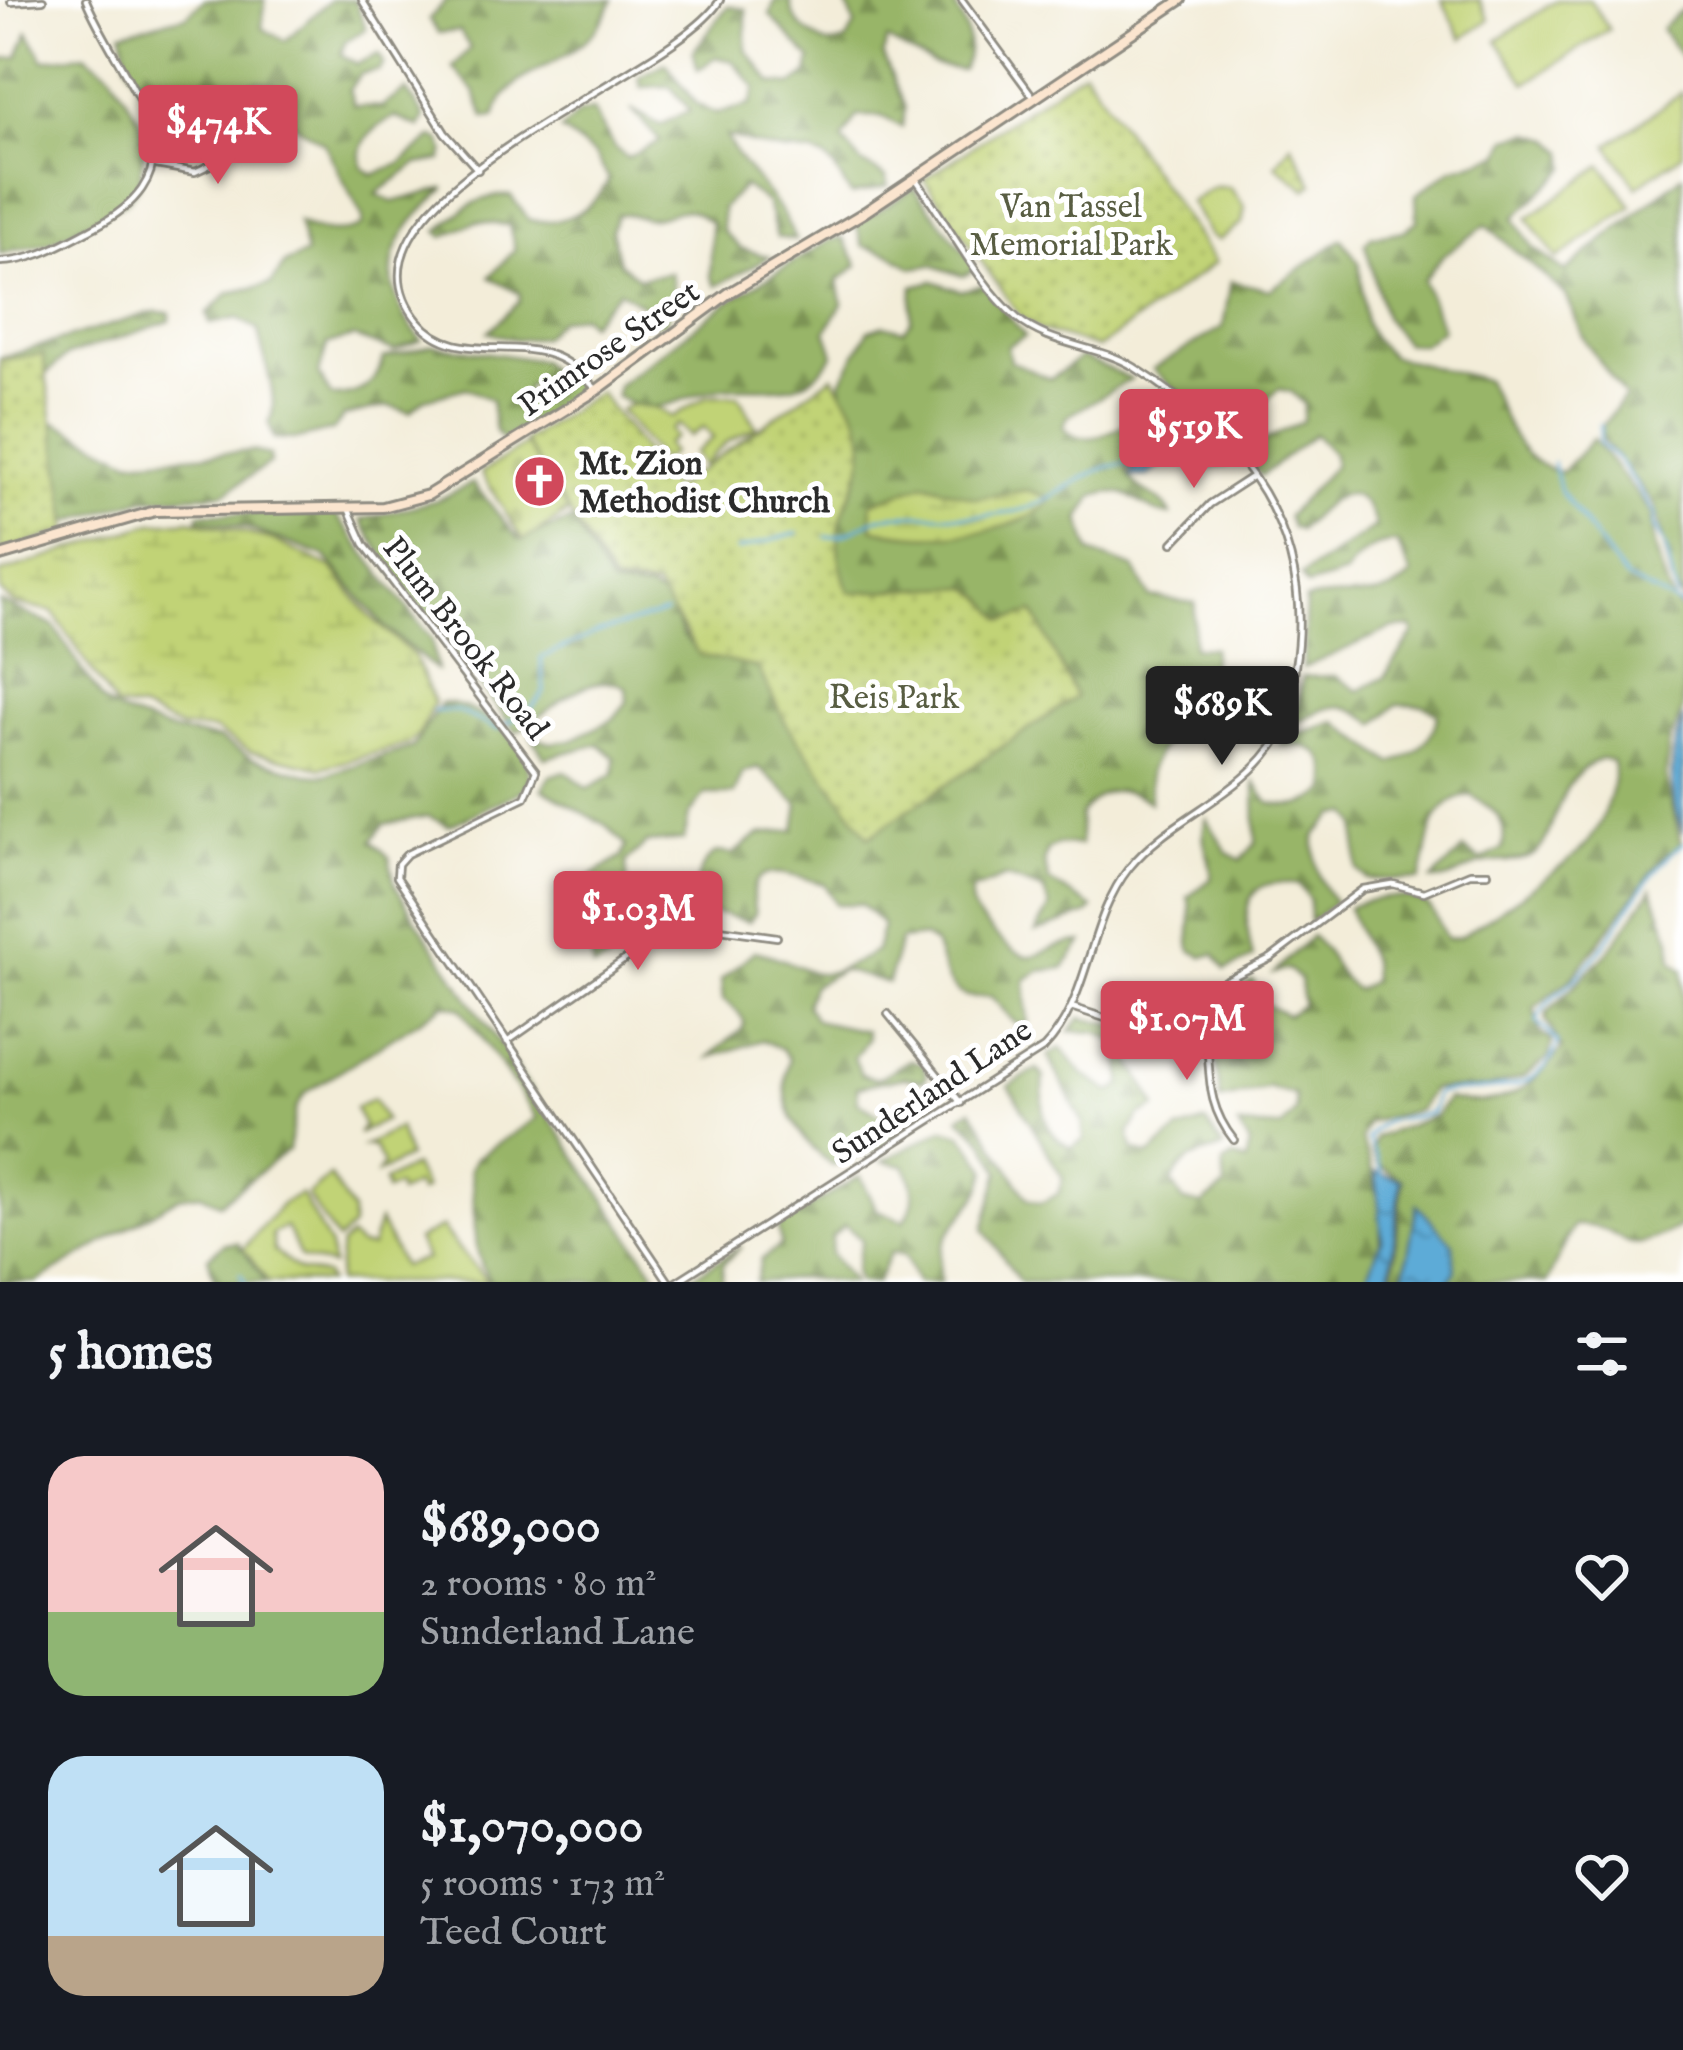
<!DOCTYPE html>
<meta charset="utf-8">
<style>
body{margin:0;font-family:"IM FELL English",serif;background:#20242c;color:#f1f3f6;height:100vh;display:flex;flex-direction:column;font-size:45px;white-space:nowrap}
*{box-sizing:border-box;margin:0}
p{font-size:39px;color:#9ea1a6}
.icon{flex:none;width:66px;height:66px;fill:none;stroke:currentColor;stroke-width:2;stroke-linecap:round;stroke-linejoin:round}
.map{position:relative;height:1282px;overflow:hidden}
.details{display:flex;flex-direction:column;background:#171b24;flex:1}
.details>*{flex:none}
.price{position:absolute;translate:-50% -102px;padding:0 27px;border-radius:12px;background:#d1495b;color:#fff;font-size:39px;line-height:78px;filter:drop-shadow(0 3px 6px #0008)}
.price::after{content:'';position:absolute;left:50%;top:72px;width:36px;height:27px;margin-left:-18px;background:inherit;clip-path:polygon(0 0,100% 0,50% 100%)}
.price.selected{background:#222;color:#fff}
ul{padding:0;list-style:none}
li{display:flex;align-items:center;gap:36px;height:300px;padding:0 48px}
li span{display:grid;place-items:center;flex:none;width:336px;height:240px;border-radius:36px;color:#555}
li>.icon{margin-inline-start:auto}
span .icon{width:144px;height:144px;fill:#fffc;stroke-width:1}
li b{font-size:51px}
h2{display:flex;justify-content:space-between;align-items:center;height:144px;padding:0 48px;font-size:51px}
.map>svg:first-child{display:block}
.grass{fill:#c1d376;stroke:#767f50;stroke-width:3}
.forest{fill:url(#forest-firs);stroke:#627049;stroke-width:3}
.wetland{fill:url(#wetland-marsh);stroke:#767f50;stroke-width:3}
.cemetery{fill:url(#cemetery-stones);stroke:#767f50;stroke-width:3}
.park{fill:url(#park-dots);stroke:#767f50;stroke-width:3}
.water{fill:url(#water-ripples);stroke:#446b81;stroke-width:3}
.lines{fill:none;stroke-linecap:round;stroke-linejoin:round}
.stream{stroke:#5dabd7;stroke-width:3}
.minor-casing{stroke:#8f8c82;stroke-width:10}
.secondary-casing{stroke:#8f8c82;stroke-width:14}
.minor{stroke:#fff;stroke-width:4.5}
.secondary{stroke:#fbe5cf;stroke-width:8}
.labels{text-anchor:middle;stroke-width:10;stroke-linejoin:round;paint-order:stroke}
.park-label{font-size:33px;fill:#585d42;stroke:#fff}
.street-label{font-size:33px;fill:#2b2b2b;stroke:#fff}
.poi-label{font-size:33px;font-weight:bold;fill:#2b2b2b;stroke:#fff;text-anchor:start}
</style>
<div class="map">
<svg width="1683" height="1282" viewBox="0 0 1683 1282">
<defs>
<pattern id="forest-firs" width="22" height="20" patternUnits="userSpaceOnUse" patternTransform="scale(3)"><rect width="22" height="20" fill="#98b567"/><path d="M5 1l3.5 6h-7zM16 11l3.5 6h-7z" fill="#7c9355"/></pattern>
<pattern id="wetland-marsh" width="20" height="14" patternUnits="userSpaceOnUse" patternTransform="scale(3)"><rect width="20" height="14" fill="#c1d376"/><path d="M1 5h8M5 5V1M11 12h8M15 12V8" fill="none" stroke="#a6b566"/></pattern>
<pattern id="cemetery-stones" width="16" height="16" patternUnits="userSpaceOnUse" patternTransform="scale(3)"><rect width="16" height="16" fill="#c1d376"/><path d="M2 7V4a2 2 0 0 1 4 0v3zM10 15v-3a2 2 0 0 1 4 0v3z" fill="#a6b566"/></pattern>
<pattern id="park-dots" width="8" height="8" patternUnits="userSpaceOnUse" patternTransform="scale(3)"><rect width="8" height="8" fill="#c1d376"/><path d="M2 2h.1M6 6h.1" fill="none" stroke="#a6b566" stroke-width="1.8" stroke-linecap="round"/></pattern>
<pattern id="water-ripples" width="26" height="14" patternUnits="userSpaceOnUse" patternTransform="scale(3)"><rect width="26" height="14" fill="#5dabd7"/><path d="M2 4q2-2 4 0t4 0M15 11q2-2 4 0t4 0" fill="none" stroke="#4d8baf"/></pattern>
</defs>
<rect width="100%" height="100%" fill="#fff"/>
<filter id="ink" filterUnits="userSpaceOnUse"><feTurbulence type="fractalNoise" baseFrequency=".00833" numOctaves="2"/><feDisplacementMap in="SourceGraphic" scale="24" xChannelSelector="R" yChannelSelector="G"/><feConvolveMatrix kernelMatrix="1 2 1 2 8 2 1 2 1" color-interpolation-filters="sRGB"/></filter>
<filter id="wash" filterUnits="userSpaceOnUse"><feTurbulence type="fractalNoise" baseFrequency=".004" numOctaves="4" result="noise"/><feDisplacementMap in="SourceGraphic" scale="48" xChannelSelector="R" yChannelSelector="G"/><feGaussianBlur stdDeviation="2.7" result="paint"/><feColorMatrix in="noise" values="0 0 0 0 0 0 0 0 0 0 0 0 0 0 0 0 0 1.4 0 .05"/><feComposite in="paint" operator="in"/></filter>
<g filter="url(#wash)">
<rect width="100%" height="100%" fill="#f3edd9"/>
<path class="grass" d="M1442,0H1479L1489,20L1462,39Z
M1557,0H1590L1609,29L1526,84L1497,40Z
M1682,92L1683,154L1637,187L1608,145Z
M1602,165L1632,206L1557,259L1528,218Z
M1214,187H1229L1245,207L1242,223L1219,240L1210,236L1190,202Z
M738,395L757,427L727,442L702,466L694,453L713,438L704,427L690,436L678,424L671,430L676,437L666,444L672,453L661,461L620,410C635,398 658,407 672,417L707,396Z
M373,1099L385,1120L358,1134L364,1126L355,1108Z
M399,1128L408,1157L378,1173L383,1164L374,1147L364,1146Z
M413,1166L425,1189L419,1192L415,1185L399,1193L397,1186L386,1191L384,1181Z
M330,1176L352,1212V1227L337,1241L307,1195Z
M301,1194L330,1247L332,1266L301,1258L286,1227L272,1234L274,1251L299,1271L325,1275L329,1282H268L243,1249L282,1204Z
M379,1221L402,1266L426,1259L417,1240L442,1227C450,1243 473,1263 488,1282H337L341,1245L350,1237L360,1246L371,1247Z"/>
<path class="forest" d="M204,0H265L262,28L285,41L330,0H355L366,29L345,42L341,54L357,64L379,54L384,63L380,70L360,74L349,90L354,106L381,107L406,90L425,117L420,127L394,117C374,128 354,143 363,168L373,175L400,164L432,138L440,140L445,151L442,160L417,164L376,194L393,202L446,188C390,235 370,277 421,340L394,351L354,337L327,344L319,374L331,396C360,397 377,384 384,358L432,345L539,360L552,371L525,388L526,401L546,402L568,376L579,387L574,398L503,440L495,431L491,400L466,388L425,399L410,412L388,406L344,416L333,430L298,439L274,438L269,423C281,400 262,356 258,330L238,318L210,324L207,314L229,293L271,284L285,264L306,254L298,222C316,232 343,236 362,226L363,218L324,143L286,119L284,88L259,81L233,89L240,124C201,121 207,100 166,128L158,125L127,62L122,32L186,16Z
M447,0H613C585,73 512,57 495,117L485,118L474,91L453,67L470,48L460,31L438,33L429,19Z
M775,0H790C791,24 808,33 827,45L847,41L855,25L845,0H952C965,25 976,44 962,70L934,65L887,40L883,55L905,108L902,127L881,116H858L842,140L862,163L886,177L888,186L851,195C826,155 830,154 784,151C765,150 745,140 726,136C744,174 781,199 795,240L777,237L767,203L744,186L722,208V230L740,248L769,257L716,286L711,277V223C678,196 677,219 647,218C637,217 629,214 617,214L611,230L619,263L639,278L671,273L675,298L665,323H651L645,307L619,290L589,323L581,315L558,320L542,337L517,340L488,332L519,302L520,294L490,277L515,249L509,225L476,222L443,237L438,231C461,211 479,193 511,196L529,220C564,226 593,211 609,179L595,155L561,130L579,113L593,110L614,147L627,158L660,141L631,109L660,125L690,110L670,86L641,87L639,77L666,63L695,103L716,114L750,105L756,88L733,61L716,57L698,70L693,52L728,6L746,9V50L772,83L792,85L808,74L811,60L770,15Z
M1683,9V59L1661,29Z
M28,32L44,60L85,54L111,73L140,120L144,143L140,183L126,202L49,243L0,254V59L18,57Z
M1530,133L1552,139L1565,152L1567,168L1514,218L1533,248L1565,272L1683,175V602L1673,585L1655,505L1600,437L1602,426L1625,397L1585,341L1566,295L1486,225L1443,255L1423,280L1442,329L1423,344L1405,343L1385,318L1365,244L1371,237L1404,231L1417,221L1416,195L1452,169L1502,154L1508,138Z
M914,188L972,262L974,270L963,276L932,265L912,268L889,253L863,246L856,225Z
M843,238L858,265L838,281L842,304L826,331L834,354C802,403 770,383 724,388C683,392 661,423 616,396L618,385L728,302L830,240Z
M1342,239L1359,263L1365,322L1373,339L1391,356L1486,380C1504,416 1516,466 1562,472L1593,439L1652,513C1651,538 1664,596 1683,613V708L1669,742L1666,777L1681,844L1659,862L1573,977L1534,1008L1540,1033L1552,1041L1549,1057L1524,1077L1488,1088L1432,1089L1419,1110L1368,1122L1361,1138C1378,1186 1394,1236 1365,1282H1020L984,1229L1000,1171L984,1141L960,1117L972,1109L1028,1199L1041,1203L1058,1194L1063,1178L1009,1086L1037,1069L1044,1077C1042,1111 1039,1127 1070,1148L1084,1140L1082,1121L1048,1056L1061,1048L1084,1075L1111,1092L1122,1086L1121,1058L1114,1041L1097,1032L1070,1031L1081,1018L1148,1031L1189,1010L1196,1024L1144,1043L1130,1060L1157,1107L1140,1116L1129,1133L1133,1149L1149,1156L1178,1131L1206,1122L1223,1148C1198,1157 1182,1156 1172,1183L1183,1201L1202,1205L1225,1187L1223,1164L1232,1157L1246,1162L1250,1144L1238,1126L1281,1128L1296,1111L1295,1095L1269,1088L1220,1100L1211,1009L1229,1044L1243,1052L1257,1048L1259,1036L1230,1003L1229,994L1253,981L1268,1006L1287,1015L1303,1005L1300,980L1288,969L1274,973L1311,936C1331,951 1336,977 1356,990L1372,981L1371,961L1348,908C1368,898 1418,888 1433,912C1439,921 1441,930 1447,939L1460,937C1485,921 1576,860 1590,840C1601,825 1620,777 1612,761L1602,758C1549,779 1559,839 1533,855C1518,864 1495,859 1477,865C1462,871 1449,881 1432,880L1464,849L1481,860L1502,849C1509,819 1495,810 1470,795C1425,804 1431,845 1420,880L1367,879L1357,869V825L1350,814L1335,815L1315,836C1314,863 1317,882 1335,902L1310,922L1309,899L1299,885C1238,872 1243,917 1253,958L1226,970L1215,954L1203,957L1191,950C1187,930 1195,918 1188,897L1211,879C1214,858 1196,841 1207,819L1227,852L1241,860L1256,843L1255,783L1269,803C1294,809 1308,806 1328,790C1330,754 1315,743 1281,745L1285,738L1336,722L1392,763C1416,755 1433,740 1438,714L1424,705L1397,704L1376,724C1340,696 1332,706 1294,723L1303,677L1335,676L1359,691L1385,677L1414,633L1411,627L1393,628L1303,668L1306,600C1346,590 1381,608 1412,575L1397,543C1374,542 1358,554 1346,574L1307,586L1301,576L1376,526C1354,468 1330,501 1299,530L1291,527L1287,516L1334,466L1333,454L1314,434L1261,476L1240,453L1303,421L1304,404L1292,392L1279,389L1223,434L1153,369L1223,327L1231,281L1270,290Z
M933,281L961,291L983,285L1025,336L1007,346L1010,361L1051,379L1081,357L1131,379L1068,416L1063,427C1094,458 1131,412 1166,407C1190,416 1224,438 1226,465L1207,467L1186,449V430L1164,423L1151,432L1147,448L1127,470C1134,495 1162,493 1171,515C1141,513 1129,480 1093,497L1080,519L1090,552L1134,568L1150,597L1195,603L1193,647L1213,648L1208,693L1229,706L1209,727L1171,738L1160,749L1149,770L1150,802C1123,785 1099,787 1080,815V845L1058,844L1047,850L1044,862L1049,881L1093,908L1088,914L1036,932L1050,907L1043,890L1005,877L971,891C969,910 978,918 991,931C1038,979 1033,944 1083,942L1063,968L1039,971L1025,980L1028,1023L1016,1024L992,997C985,995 979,997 972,997C945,994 942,963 934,943L924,937L900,940L888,983L842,970L812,986L806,1005L815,1020L865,1031L867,1039L854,1058L861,1074L877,1079L910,1060L923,1064L927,1076L923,1081L904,1077L857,1087L858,1102L892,1122L896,1132L882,1148L833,1165C796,1139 777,1102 789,1059L782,1049L762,1040L710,1057C735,1029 765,1030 723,1000L721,980L754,951C820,964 801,994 876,951L883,925L861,904H836L825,884C790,875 742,855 755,914L749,922L712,912L700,914L695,909C696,886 695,867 717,852L733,854L760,834L795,830L799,804L758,767L743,772L734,794H705L689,815L684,840L647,843L626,862L631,942L625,953L594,968L578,884L622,857L626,846L607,826L542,789L550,776L565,771L588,788L614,774L615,758L599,744L545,758L531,736L550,743L571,740L612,720L627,702L626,687C587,666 549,715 516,732L393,572L361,520L437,500L473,483L519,540L572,520L611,586L650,590L667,600L682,635L696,649L746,658L931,790L1001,746L1061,670L1036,620L830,632L833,533L858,463L841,381L869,330L884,325L903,330L911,320L913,286Z
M154,312L170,313V321L68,355L41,378L45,417L130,460L253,451L270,455V463L225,493L142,499L0,543V358Z
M200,513L335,514L432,640L437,670L387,629L325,556L247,528L199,519Z
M0,602L54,626L103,702L123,714L175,732L219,739L253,759L307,774L324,775L413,747L441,703C478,704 531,740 530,781L523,790L449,826L428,816L384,824L372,841L389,857L395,885L417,922L661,1282H491C467,1249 479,1210 470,1169L476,1158L537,1118L461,1008L445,1004L305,1093L296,1108L288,1150L220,1203L200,1194L179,1197L37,1282H0Z
M1652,889L1671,939L1673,961L1683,970V1225C1610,1267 1634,1224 1574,1225L1547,1282H1448L1455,1272L1417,1206L1403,1282H1392L1403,1180L1377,1164L1371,1151L1376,1137L1435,1116L1447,1099C1505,1110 1527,1091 1562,1049L1546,1020L1547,1013L1608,952Z
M943,1129L962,1134L987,1169C980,1217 930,1223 941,1282H917L905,1255L891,1252L877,1282H859L855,1271L862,1240L845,1225L832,1236L831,1254L853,1282L804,1278L756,1282L761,1260L781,1245L778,1227L860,1176L877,1210L904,1221C917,1202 916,1185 904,1165L883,1161Z
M238,1243L266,1282H215L208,1257L224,1244Z
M742,1246L723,1264L722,1282H684Z"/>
<path class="wetland" d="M925,483L975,498L1027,490L1051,498C1025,539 914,542 873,528L871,503Z
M191,520L270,539L332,568L369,615L414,656L434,702L420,733L408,744L321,768L251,752L214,730L180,728L141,710L116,707L53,612L14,604L0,591V573L152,523Z"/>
<path class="cemetery" d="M526,444L569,512L523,541L481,473Z"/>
<path class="park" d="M1084,70L1215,263L1098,348L1040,330L1020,316L924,180Z
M1291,144L1313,184L1306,189L1276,165Z
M43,354L69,530L0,552V360Z
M833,376C843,394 861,414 863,435C870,496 816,507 849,592C875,593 954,584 969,588C986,593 992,611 1005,620L1034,612L1076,697L869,837L785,722L758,668L699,655L656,587L613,583L524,441L599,392L673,489Z"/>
<path class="water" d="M1169,424L1184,432L1174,442L1178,454L1147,476H1131C1130,466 1150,445 1156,429Z
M1683,717V833C1669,795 1668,756 1683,717Z
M1376,1172L1401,1180L1389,1282H1365L1382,1239Z
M1417,1205L1453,1244L1455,1272L1448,1282H1403Z"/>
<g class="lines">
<path class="stream" d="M1600,424V444L1620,462L1656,515L1654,525L1665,546L1677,598
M1553,463L1560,491L1626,579L1683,607
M826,537C854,537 865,519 885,516C932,510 978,523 1024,509C1062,498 1092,461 1134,464
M737,550L798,533
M433,711H458L497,729L531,709L544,692L541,658L597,633L665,613
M1382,1174L1368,1139C1381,1112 1408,1122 1432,1112L1436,1093C1480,1086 1540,1100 1558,1043L1537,1021C1545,1000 1560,994 1575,979C1616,939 1639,879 1683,843
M240,1274L245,1282"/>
</g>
</g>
<g filter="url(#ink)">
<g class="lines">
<defs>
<path id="minor" d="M362,0L445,133L478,170
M962,0L1034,98
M11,2L43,0
M156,165L195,172L268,138
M0,262C36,261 64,243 95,227C213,164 122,86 86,0
M597,390C584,377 571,362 554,356C510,338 453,364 418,321C315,196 678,75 720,0
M348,508L364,544L536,771L525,797L407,854L398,864L397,877L669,1282
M1173,543L1210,504L1253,476
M1197,999C1219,1053 1195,1091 1234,1140
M1071,1007L1114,1021L1142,1022L1271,958L1363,889L1393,884L1424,892L1470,873H1488
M888,1014L961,1103
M507,1042L677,923L777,937
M676,1282L1044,1048C1091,999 1087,921 1129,868C1171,816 1244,796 1279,737C1291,716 1292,691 1295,667C1316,533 1244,436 1134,367C1098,345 1050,346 1017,318C977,283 947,222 915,178"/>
<path id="secondary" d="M0,556L155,511L383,507L428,495L597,390L729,293L865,212L1181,0"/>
</defs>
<use href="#minor" class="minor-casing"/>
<use href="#secondary" class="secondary-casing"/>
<use href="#minor" class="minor"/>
<use href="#secondary" class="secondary"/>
</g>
</g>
<defs>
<symbol id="church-disc" viewBox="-11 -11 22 22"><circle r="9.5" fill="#d1495b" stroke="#fff"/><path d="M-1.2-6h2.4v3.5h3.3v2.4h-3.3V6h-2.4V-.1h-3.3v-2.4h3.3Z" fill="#fff"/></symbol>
</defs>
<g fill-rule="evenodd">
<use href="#church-disc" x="510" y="452" width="59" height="59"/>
</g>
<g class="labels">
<g class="park-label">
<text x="1071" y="217">Van Tassel<tspan x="1071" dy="38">Memorial Park</tspan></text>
<text x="894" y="708">Reis Park</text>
</g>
<g class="street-label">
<text transform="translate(608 347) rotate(-35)" y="12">Primrose Street</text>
<text transform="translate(467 637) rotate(52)" y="12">Plum Brook Road</text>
<text transform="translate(931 1090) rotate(-34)" y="12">Sunderland Lane</text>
</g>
<g class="poi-label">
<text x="579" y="474">Mt. Zion<tspan x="579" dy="38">Methodist Church</tspan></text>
</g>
</g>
</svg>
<b class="price" style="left:218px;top:187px">$474K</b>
<b class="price" style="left:1194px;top:491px">$519K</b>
<b class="price selected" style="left:1222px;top:768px">$689K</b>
<b class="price" style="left:638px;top:973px">$1.03M</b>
<b class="price" style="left:1187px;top:1083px">$1.07M</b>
</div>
<section class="details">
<h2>5 homes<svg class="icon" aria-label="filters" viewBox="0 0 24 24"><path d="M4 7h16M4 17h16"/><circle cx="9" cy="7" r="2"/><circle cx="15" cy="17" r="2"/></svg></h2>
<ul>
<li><span style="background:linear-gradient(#f6c9c9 65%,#8fb573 0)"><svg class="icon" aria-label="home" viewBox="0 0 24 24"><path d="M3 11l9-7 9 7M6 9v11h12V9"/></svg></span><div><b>$689,000</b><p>2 rooms · 80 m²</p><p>Sunderland Lane</p></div><svg class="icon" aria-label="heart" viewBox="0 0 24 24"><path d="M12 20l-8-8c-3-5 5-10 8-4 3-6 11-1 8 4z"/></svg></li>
<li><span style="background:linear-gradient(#bfe0f5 75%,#b9a48a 0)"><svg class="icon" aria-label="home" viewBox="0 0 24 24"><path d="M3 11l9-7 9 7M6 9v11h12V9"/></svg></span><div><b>$1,070,000</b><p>5 rooms · 173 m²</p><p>Teed Court</p></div><svg class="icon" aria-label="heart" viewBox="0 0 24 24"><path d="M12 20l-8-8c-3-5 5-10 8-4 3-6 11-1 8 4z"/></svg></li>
</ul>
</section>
